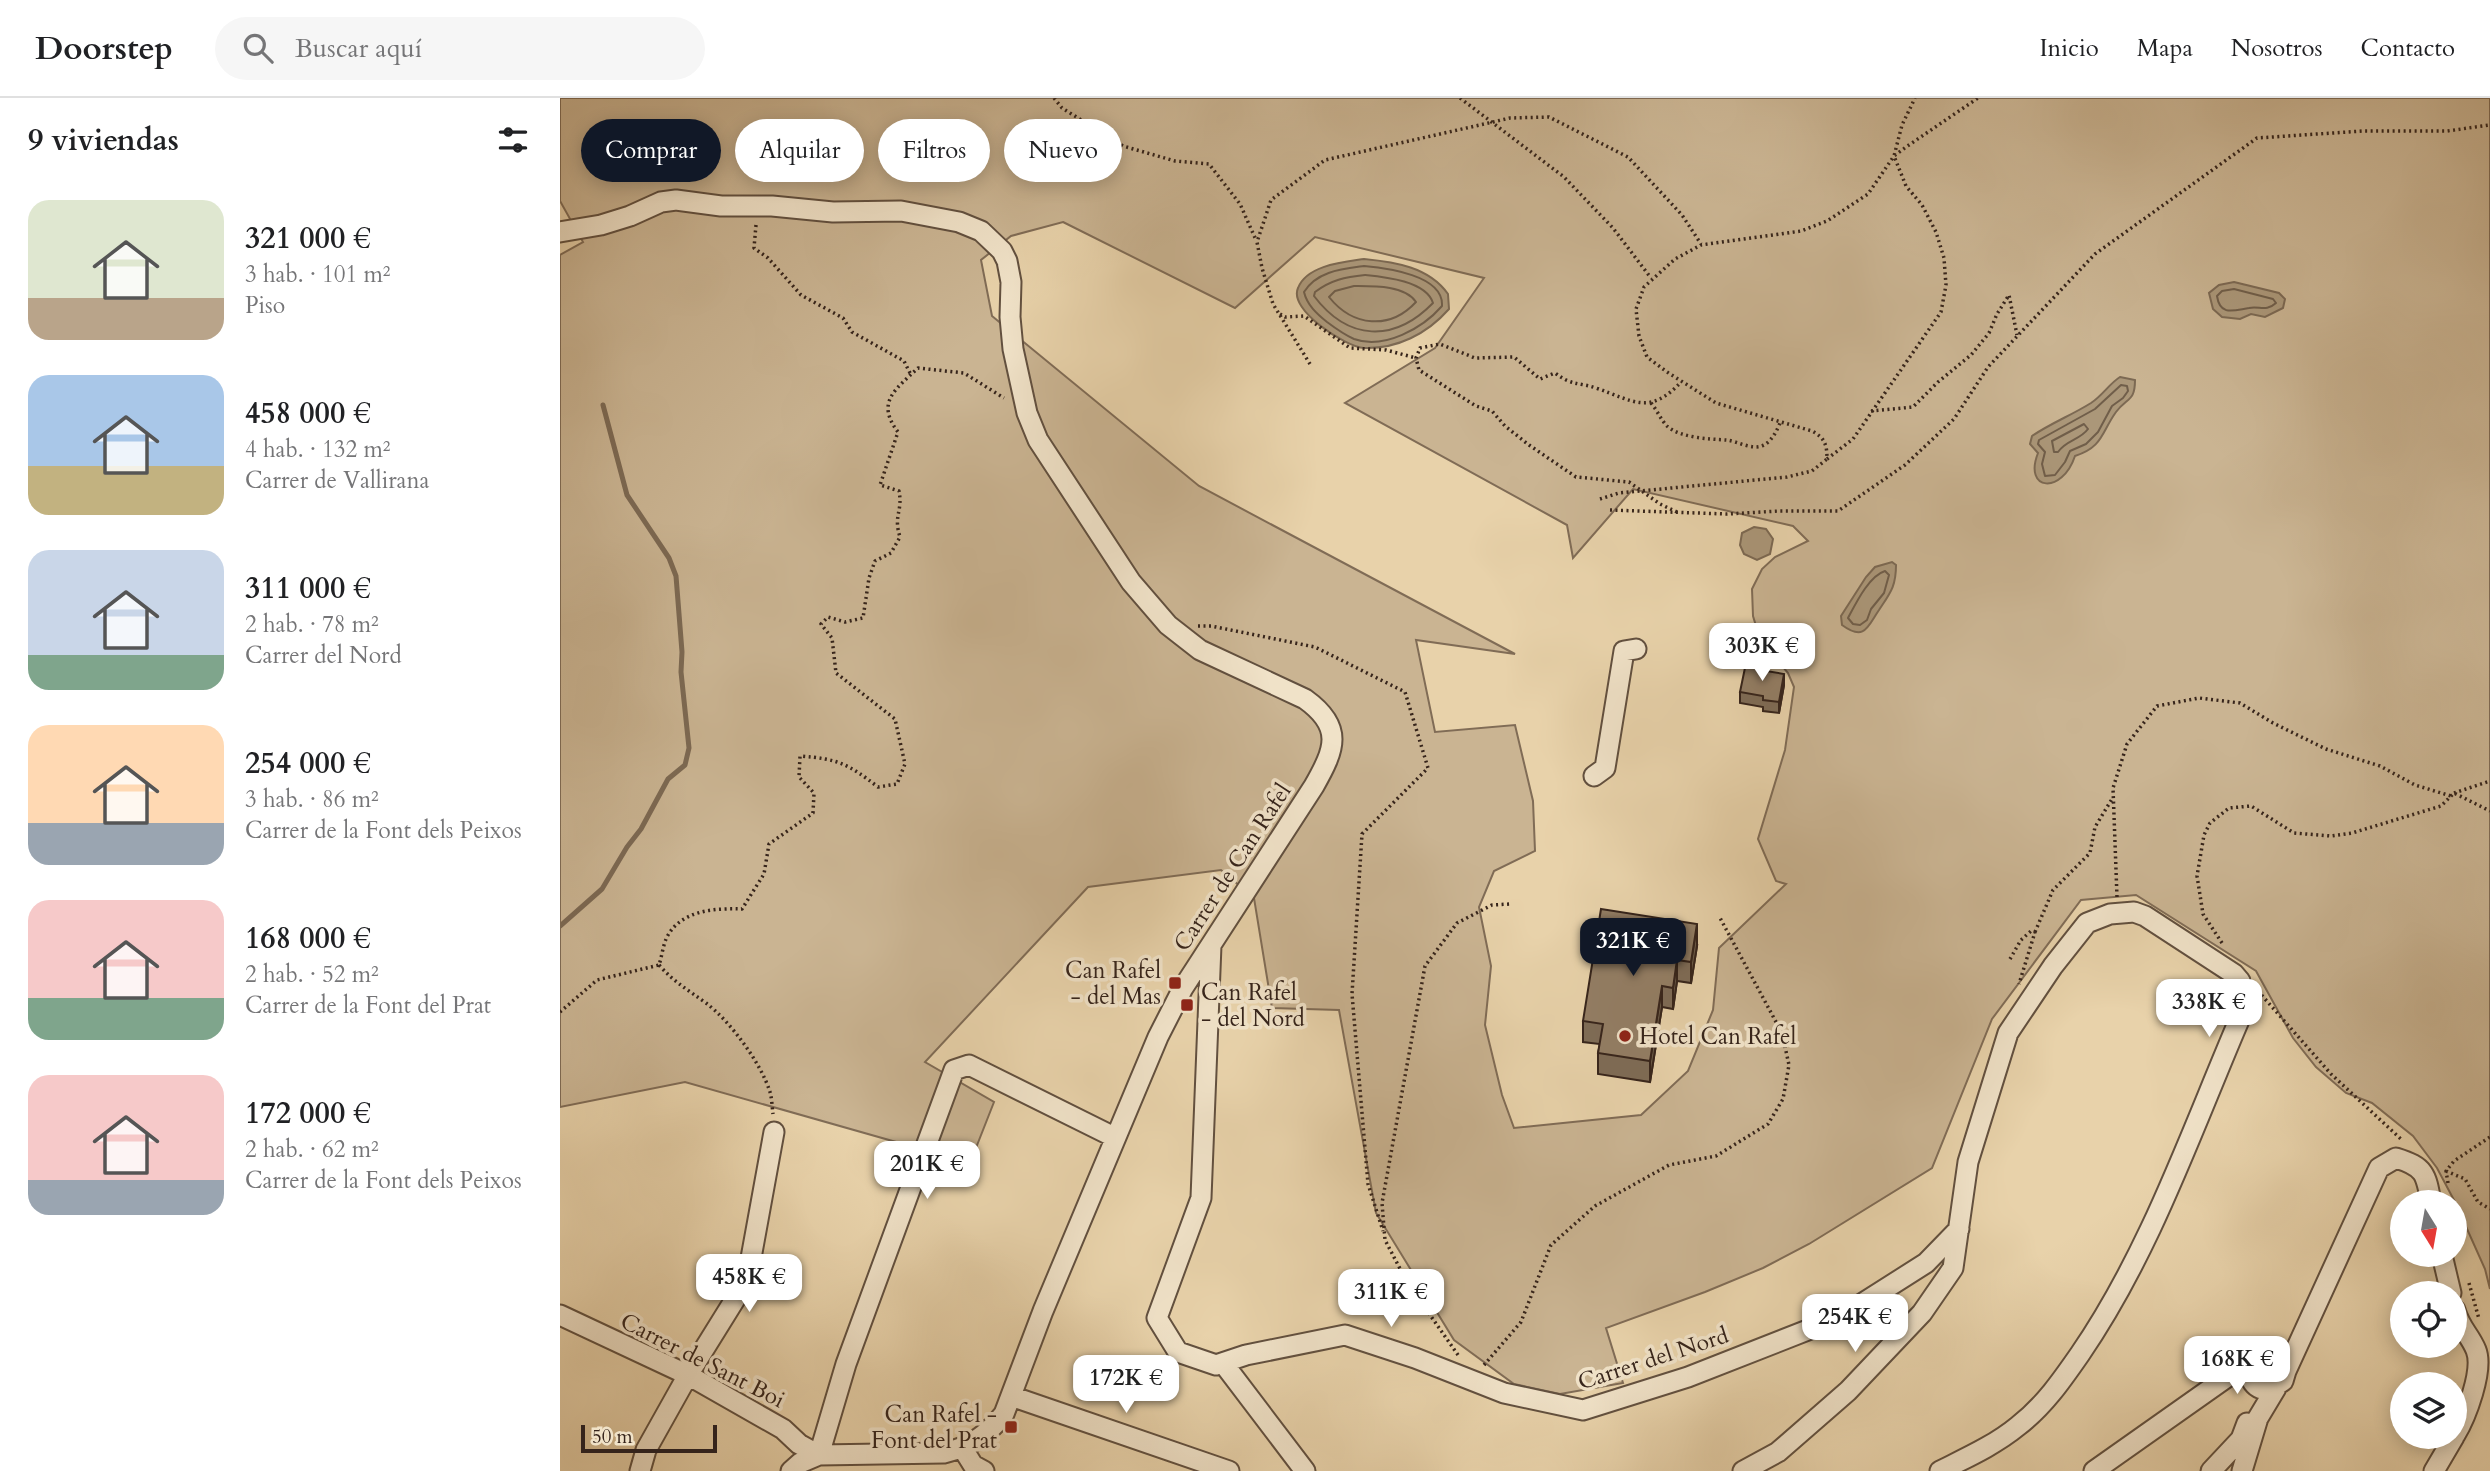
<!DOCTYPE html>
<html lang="es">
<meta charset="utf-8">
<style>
body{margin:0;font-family:Cardo,serif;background:#f6f6f6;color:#202124;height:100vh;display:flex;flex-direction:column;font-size:26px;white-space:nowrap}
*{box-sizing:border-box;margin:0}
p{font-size:23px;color:#757577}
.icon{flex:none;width:38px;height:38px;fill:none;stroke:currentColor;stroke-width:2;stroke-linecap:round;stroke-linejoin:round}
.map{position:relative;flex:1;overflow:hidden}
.panel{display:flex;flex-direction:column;background:#fff;width:560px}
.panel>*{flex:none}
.hud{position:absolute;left:21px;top:21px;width:665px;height:63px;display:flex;gap:14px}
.needle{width:46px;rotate:169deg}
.buttons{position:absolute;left:1830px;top:1092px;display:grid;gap:14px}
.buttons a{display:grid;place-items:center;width:77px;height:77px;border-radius:50%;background:#fff;box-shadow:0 4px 18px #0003;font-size:35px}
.scale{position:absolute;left:21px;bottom:18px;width:136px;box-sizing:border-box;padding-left:7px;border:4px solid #36241b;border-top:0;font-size:19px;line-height:24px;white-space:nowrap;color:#36241b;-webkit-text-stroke:5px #f0e2c8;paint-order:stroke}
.price{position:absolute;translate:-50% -60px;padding:0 16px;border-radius:14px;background:#fff;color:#222;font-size:23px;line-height:46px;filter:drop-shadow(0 2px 4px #0008)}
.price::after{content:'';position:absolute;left:50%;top:42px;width:21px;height:16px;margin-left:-10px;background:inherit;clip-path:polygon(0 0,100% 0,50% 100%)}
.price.on{background:#111827;color:#fff}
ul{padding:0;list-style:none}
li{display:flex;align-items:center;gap:21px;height:175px;padding:0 28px}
li span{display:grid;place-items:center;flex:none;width:196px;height:140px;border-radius:21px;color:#555}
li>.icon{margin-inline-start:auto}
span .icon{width:84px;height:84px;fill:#fffc;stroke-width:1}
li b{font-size:30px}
h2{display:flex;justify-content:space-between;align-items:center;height:84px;padding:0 28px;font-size:30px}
.tag{padding:0 24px;border-radius:32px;background:#fff;box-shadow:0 4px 18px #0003;font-size:24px;line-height:63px}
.tag.on{background:#111827;color:#fff}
header{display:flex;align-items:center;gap:42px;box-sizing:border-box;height:98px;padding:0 35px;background:#fff;border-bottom:2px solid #e0e0e0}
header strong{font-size:33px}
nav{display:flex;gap:38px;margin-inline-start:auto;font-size:24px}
.search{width:490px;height:63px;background:#f6f6f6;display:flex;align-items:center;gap:18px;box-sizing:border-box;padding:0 24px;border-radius:38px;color:#757577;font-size:26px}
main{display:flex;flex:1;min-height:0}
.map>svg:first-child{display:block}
.green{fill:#cab492;stroke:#806c56;stroke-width:2;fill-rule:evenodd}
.water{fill:#ab9779;stroke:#7c6953;stroke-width:2}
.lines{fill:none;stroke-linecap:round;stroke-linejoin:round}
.shore{stroke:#705e4a;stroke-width:2}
.stream{stroke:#7c6953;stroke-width:5}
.minor-casing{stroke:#62503f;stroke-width:23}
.path{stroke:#36241b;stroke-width:3.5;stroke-dasharray:2 3.5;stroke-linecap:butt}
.minor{stroke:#f0e2c8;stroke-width:19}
.wall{fill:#7e6c57;stroke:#36241b;stroke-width:2}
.shaded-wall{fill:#675847;stroke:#36241b;stroke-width:2}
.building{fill:#937e65;stroke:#36241b;stroke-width:2}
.poi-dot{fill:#8f2418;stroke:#f0e2c8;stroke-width:2.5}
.labels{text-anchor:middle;stroke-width:7;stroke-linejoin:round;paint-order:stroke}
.street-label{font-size:23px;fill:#36241b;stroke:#f0e2c8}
.poi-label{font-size:23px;fill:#36241b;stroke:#f0e2c8;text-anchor:end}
</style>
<header>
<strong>Doorstep</strong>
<div class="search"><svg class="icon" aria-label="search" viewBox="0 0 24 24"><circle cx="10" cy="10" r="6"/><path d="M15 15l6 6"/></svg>Buscar aquí</div>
<nav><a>Inicio</a><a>Mapa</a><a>Nosotros</a><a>Contacto</a></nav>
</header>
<main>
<section class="panel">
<h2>9 viviendas<svg class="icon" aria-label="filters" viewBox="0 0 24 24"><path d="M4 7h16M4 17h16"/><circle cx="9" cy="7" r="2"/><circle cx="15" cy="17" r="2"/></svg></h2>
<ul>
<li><span style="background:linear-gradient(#dfe7d0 70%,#b9a48a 0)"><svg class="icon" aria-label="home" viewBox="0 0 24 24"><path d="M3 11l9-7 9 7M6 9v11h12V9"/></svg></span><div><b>321 000 €</b><p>3 hab. · 101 m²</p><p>Piso</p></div></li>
<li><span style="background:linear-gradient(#a9c7e8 65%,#c2b280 0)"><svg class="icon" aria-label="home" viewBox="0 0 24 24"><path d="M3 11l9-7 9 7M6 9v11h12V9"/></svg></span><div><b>458 000 €</b><p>4 hab. · 132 m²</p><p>Carrer de Vallirana</p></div></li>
<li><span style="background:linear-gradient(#c9d6e8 75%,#7fa58c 0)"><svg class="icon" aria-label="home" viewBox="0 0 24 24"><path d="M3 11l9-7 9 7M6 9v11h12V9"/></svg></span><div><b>311 000 €</b><p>2 hab. · 78 m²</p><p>Carrer del Nord</p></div></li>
<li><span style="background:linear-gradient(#ffd9b3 70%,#9aa5b1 0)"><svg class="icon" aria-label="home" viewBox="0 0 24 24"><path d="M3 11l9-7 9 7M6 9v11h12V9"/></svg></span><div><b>254 000 €</b><p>3 hab. · 86 m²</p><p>Carrer de la Font dels Peixos</p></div></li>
<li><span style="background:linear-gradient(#f6c9c9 70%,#7fa58c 0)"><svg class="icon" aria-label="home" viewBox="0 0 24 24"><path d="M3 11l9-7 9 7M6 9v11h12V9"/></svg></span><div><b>168 000 €</b><p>2 hab. · 52 m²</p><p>Carrer de la Font del Prat</p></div></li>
<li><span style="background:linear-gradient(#f6c9c9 75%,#9aa5b1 0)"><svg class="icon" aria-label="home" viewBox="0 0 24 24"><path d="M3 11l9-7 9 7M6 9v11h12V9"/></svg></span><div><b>172 000 €</b><p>2 hab. · 62 m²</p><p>Carrer de la Font dels Peixos</p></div></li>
</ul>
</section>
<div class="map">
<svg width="1930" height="1373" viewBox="0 0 1930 1373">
<rect width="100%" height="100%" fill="#e8d2aa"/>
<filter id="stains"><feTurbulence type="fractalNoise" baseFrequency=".00286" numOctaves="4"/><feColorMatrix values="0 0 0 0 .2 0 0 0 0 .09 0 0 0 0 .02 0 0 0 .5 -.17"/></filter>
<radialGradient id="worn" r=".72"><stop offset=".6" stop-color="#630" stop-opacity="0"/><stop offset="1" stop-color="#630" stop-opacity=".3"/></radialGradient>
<path class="green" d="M0,0H1930V1191L1925,1171L1895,1104L1877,1070L1853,1038L1812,1005L1786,995L1756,969L1733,940L1696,873L1576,797L1521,802L1432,921L1372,1070L1249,1146L1203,1170L1145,1194L1046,1230L1063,1285L1000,1296L954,1286L894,1242L816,1115L779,912L712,910L694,800L661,772L528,789L365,964L434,1004L410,1065L125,984L0,1009V157L23,144L0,103ZM503,124L675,210L755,139L924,180L875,250L785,305L1007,427L1013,460L1073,391L1233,428L1248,443L1215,459L1202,471L1192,491L1193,518L1200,541L1228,575L1234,589L1225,652L1198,741L1216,783L1226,786L1159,850L1153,912L1128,973L1081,1017L954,1030L942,997L925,927L931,868L919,809L934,773L975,753L973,703L955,627L875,634L856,542L955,556L639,388L432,218L421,162L451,138Z"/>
<path class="water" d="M804,161C835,164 869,169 888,196L889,211C867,236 837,251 804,250C786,249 728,212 738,190C747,167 784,164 804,161Z
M1674,184L1719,195L1725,201L1723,210L1705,219L1691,216L1680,221L1662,219L1653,211L1649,195L1659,187Z
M1560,279L1575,282C1575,304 1567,299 1556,314C1541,335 1543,349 1515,358C1502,397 1463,393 1478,355L1470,346L1472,338C1491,325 1512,317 1531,305C1543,297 1549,286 1560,279Z
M1194,429L1206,431L1213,441L1210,456L1197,462L1184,456L1180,447L1182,435Z
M1332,464L1336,467C1336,489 1330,495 1319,512C1308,528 1305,544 1282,527L1281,518L1306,479L1315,469Z"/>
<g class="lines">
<path class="shore" d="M804,168C826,170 884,177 882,208C863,230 824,252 794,241C785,237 775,230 767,224C757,216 747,207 744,194C757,173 782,171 804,168Z
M805,177C825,179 866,183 873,205C834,245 788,243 754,198L755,194C771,182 785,179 805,177Z
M794,188C813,188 845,187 856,204C830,232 793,229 769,199L775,193Z
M1674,191L1713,201L1716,205C1706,214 1700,208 1689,210C1675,212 1660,219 1657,198L1662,193Z
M1561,287L1567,288L1568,293L1563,300L1552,308L1538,334L1526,346L1510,353L1505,364L1495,377L1485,378L1482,366L1485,354L1478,346L1479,342L1535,311Z
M1524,326L1528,331C1520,342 1506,342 1498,354H1494L1492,343Z
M1325,473L1329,477L1324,495L1311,511L1307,522L1300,527L1293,526L1288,520C1296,505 1309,478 1325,473Z"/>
<path class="stream" d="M0,828L42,791L67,749L81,731L108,681L125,667L129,650L121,574L122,554L116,478L109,460L67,397L43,307"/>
<defs>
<path id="minor" d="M0,134L41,127L70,118L101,104L116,102L161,108H212L273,114L341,113L399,124L421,133L442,153L447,163L451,184L450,219L453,251L467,315L478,342L571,484L608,527L640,552L745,601C784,629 775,651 754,688L623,890L598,939L483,1213L444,1316C427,1337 410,1349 384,1355L259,1357L240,1365L231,1373
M1034,678L1045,670L1064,553L1076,551
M651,847L641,1100L597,1220L618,1254L656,1267L686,1257L785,1237L855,1260L944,1295L1023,1312L1128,1279L1281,1219L1366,1165L1399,1131
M1882,1157L1891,1195
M1895,1212C1900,1230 1910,1237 1916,1252C1924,1272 1906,1319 1895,1337
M0,1217L128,1277L223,1331L239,1346L259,1357
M663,1265L745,1373
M1726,1273L1819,1070L1836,1060C1865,1069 1866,1076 1871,1104
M451,1298L669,1373
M403,1351L413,1367L424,1373
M259,1357L286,1266L394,972L409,967L554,1039
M80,1373L86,1352L128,1277L187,1182L214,1034
M1183,1373L1218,1354L1288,1293L1362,1215L1393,1170L1408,1064L1448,935L1493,868L1527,825L1550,816L1574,814L1585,818L1674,876L1680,883V920C1631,1034 1590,1154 1520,1256C1502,1282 1484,1308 1458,1328C1435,1347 1406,1360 1380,1373
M1534,1373L1697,1258L1708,1255L1723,1263L1726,1273L1723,1283L1710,1292C1692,1292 1685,1277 1693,1262
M1651,1373L1681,1341L1687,1325
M1682,1373L1698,1320L1716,1290
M1874,1373L1894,1339"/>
</defs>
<use href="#minor" class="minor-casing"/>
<path class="path" d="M494,0L502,10L563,48L615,63L649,66L680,106L696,142
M900,0L1004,79L1053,130L1091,180
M196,127L194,150L208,160L241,197L283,220L292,234L344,263L351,277
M720,216L725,219L744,218L790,250L826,252L856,260
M750,266L713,206L702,170L697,144L711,102L765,62L933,24L950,20L989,19L1068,59L1122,117L1141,146
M1091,305C1097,312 1101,322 1107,328C1120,340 1150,341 1166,342C1178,343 1192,353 1204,347C1212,343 1217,332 1220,325
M1311,313L1353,309L1378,284L1411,257L1429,235L1437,216L1449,197L1457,237
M1267,361L1293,341L1381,214L1386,187L1384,160L1376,134L1362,107L1346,88L1334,58L1342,27L1355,0
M1040,401L1059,395L1227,379L1252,373L1267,361C1267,347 1265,340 1252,333L1156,305L1107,274L1087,259L1079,238L1076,211L1084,189L1115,161L1141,147L1241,133L1267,123L1308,96L1334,58L1346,49L1418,0
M1050,412L1167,416L1219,413H1278L1345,367L1394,321L1428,269L1535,156L1697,40L1803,33H1887L1930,27
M1117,414L1100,406L1069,384L1016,379L969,347L945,328L932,313L916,308L859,272L856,260L860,250L880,246L915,260L954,259L980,281L995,275C1012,288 1018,284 1036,290C1074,303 1089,318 1121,284
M638,528H651L755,549L845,594L868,670L802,736L792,896L808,1086L823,1133
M1894,695L1930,683
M1557,799L1553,690L1567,646L1597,608L1639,600L1680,605L1713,625L1766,651L1820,668L1855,687L1891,698
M1475,834L1493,792L1530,755L1535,729L1552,701
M1662,845L1643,816L1637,778L1644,737L1650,725L1669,710L1691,708L1734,735L1771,738L1792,735L1881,708L1894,695L1930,713
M1450,861L1461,842L1471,833L1475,834L1459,886
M99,867C114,884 128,892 146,905C170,923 201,965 210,994C212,1001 212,1009 213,1016
M1698,893L1771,976L1843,1043
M0,914L37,882L99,867C102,858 103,847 107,839C121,812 155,810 182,811L204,776L209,746L253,715L254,695L239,679L240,658C279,661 288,666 318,689L337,686L345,666L335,621L276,575L272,540L261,526L268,519L285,524L303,520L309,480L315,463L331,455L340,439C333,417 343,414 339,393L320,387L338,334C315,304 336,291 358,270L404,275L444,300
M1886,1073L1905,1081L1918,1104L1930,1111
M1888,1085L1886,1073L1894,1063L1930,1039
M1895,1125L1899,1147
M1909,1185L1919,1221
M898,1257L847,1184L825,1142L822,1105L865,868L897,825L932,807L950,806
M924,1267L961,1224L991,1147L1035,1108L1109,1067L1156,1058L1208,1026L1223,1001L1229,967L1222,935L1159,818"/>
<use href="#minor" class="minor"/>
</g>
<path class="wall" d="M1207,573L1224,587L1219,615L1203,613V609L1180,605V594Z
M1137,848L1131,885L1117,883L1113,911L1102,909L1090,984L1038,976V955L1040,946L1023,944V923Z"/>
<path class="shaded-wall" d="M1224,576V587L1219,615V604Z
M1137,826V848L1131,885V864Z
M1117,862V883L1113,911V890Z
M1102,888V909L1090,984V963Z"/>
<path class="building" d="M1186,565L1207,569L1206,573L1224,576L1219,604L1203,602V598L1180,594Z
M1041,811L1137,826L1131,864L1117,862L1113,890L1102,888L1090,963L1038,955L1043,926L1023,923Z"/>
<g class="poi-dot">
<rect x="608" y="878" width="14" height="14" rx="3.5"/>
<rect x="620" y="900" width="14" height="14" rx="3.5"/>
<circle cx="1065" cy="938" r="7"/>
<rect x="444" y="1322" width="14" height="14" rx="3.5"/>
</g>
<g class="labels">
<g class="street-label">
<text transform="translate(672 769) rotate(-57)" y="8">Carrer de Can Rafel</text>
<text transform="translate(1093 1260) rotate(-18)" y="8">Carrer del Nord</text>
<text transform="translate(143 1262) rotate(27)" y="8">Carrer de Sant Boi</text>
</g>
<g class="poi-label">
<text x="601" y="880">Can Rafel<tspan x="601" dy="26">- del Mas</tspan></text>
<text x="641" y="902" text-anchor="start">Can Rafel<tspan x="641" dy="26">- del Nord</tspan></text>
<text x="1079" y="946" text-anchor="start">Hotel Can Rafel</text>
<text x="437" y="1324">Can Rafel -<tspan x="437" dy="26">Font del Prat</tspan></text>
</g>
</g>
<rect width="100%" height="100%" filter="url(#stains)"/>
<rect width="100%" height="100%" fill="url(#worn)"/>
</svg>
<div class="buttons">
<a><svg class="needle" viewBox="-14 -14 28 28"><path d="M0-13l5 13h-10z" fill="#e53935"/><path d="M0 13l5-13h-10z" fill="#757577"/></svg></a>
<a><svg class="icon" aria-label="locate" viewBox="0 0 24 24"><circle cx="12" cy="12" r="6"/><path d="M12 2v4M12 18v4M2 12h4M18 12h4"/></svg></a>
<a><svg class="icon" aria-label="layers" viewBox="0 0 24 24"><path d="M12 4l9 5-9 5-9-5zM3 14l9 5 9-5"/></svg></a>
</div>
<div class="scale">50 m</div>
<b class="price" style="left:1202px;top:585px">303K €</b>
<b class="price on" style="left:1073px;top:880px">321K €</b>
<b class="price" style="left:1649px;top:941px">338K €</b>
<b class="price" style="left:367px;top:1103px">201K €</b>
<b class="price" style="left:189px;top:1216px">458K €</b>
<b class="price" style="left:831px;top:1231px">311K €</b>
<b class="price" style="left:1295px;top:1256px">254K €</b>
<b class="price" style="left:1677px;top:1298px">168K €</b>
<b class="price" style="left:566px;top:1317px">172K €</b>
<div class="hud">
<a class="tag on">Comprar</a>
<a class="tag">Alquilar</a>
<a class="tag">Filtros</a>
<a class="tag">Nuevo</a>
</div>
</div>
</main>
